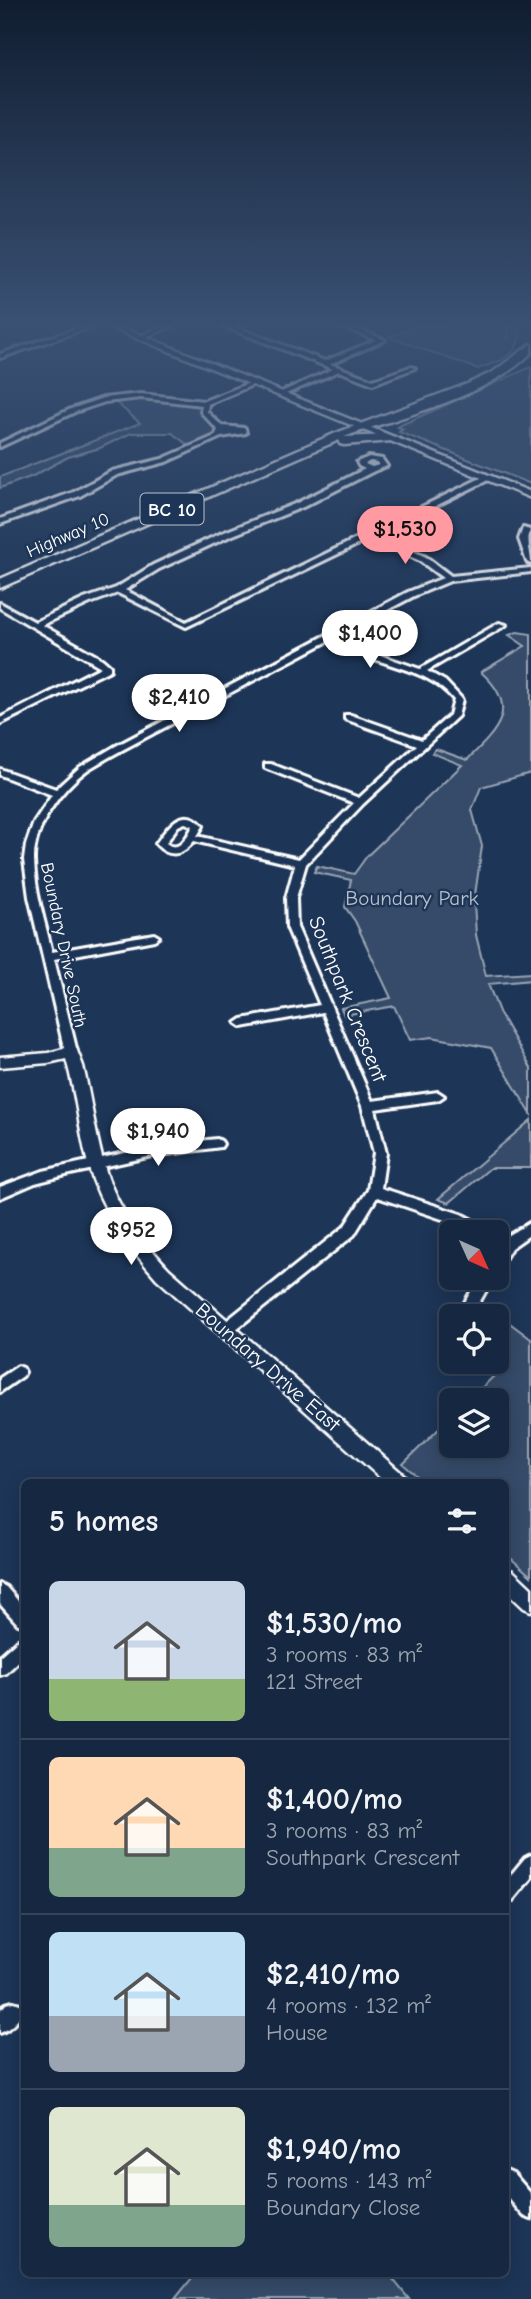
<!DOCTYPE html>
<meta charset="utf-8">
<style>
body{margin:0;font-family:"Comic Neue",sans-serif;background:#23344c;color:#f1f3f6;height:100vh;display:flex;flex-direction:column;font-size:26px;white-space:nowrap}
*{box-sizing:border-box;margin:0}
p{font-size:23px;color:#9ea6b1}
.icon{flex:none;width:38px;height:38px;fill:none;stroke:currentColor;stroke-width:2;stroke-linecap:round;stroke-linejoin:round}
.map{position:relative;flex:1;overflow:hidden}
.panel{position:absolute;left:21px;top:1479px;width:488px;height:798px;display:flex;flex-direction:column;background:#162841;border-radius:10px;box-shadow:0 4px 18px #0003,0 0 0 2px #35445a}
.panel>*{flex:none}
.needle{width:46px;rotate:135deg}
.buttons{position:absolute;left:439px;top:1220px;display:grid;gap:14px}
.buttons a{display:grid;place-items:center;width:70px;height:70px;border-radius:10px;background:#162841;box-shadow:0 4px 18px #0003,0 0 0 2px #35445a;font-size:35px}
.price{position:absolute;translate:-50% -60px;padding:0 16px;border-radius:24px;background:#fff;color:#222;font-size:23px;line-height:46px;filter:drop-shadow(0 2px 4px #0008)}
.price::after{content:'';position:absolute;left:50%;top:42px;width:21px;height:16px;margin-left:-10px;background:inherit;clip-path:polygon(0 0,100% 0,50% 100%)}
.price.current{background:#ff9aa2;color:#111}
ul{padding:0;list-style:none}
li{display:flex;align-items:center;gap:21px;height:175px;padding:0 28px}
li+li{border-top:2px solid #35445a}
li span{display:grid;place-items:center;flex:none;width:196px;height:140px;border-radius:10px;color:#555}
li>.icon{margin-inline-start:auto}
span .icon{width:84px;height:84px;fill:#fffc;stroke-width:1}
li b{font-size:30px}
h2{display:flex;justify-content:space-between;align-items:center;height:84px;padding:0 28px;font-size:30px}
.map>svg:first-child{display:block}
.green{fill:#364b69;stroke:#9aa5b4;stroke-width:2}
.lines{fill:none;stroke-linecap:round;stroke-linejoin:round}
.stream{stroke:#a0aab8;stroke-width:2}
.street-casing{stroke:#fff;stroke-width:6}
.secondary-casing{stroke:#fff;stroke-width:5}
.highway-casing{stroke:#fff;stroke-width:5}
.street{fill:#1d3557;fill-rule:evenodd}
.secondary{fill:#1d3557;fill-rule:evenodd}
.highway{fill:#1d3557;fill-rule:evenodd}
.labels{text-anchor:middle;stroke-width:5;stroke-linejoin:round;paint-order:stroke}
.far-street-label{font-size:18px;fill:#fff;stroke:#1d3557}
.shield{fill:#1d3557;stroke:#bbc2cd;stroke-width:2}
.shield-label{font-size:19px;font-weight:bold;fill:#fff}
.park-label{font-size:21px;fill:#b9c0ca;stroke:#1d3557}
.street-label{font-size:21px;fill:#fff;stroke:#1d3557}
</style>
<div class="map">
<svg width="531" height="2299" viewBox="0 0 531 2299">
<rect width="100%" height="100%" fill="#1d3557"/>
<filter id="ink" filterUnits="userSpaceOnUse"><feTurbulence type="fractalNoise" baseFrequency=".0143" numOctaves="2"/><feDisplacementMap in="SourceGraphic" scale="14" xChannelSelector="R" yChannelSelector="G"/><feConvolveMatrix kernelMatrix="1 2 1 2 8 2 1 2 1" color-interpolation-filters="sRGB"/></filter>
<g filter="url(#ink)">
<path class="green" d="M417,326H516L520,336L515,350L502,360L478,369L389,337Z
M531,367V484L399,432L403,429L398,427L403,424Z
M147,397L202,404L201,412L219,430L218,433L191,447L172,433H131L100,448L68,457L33,476L0,488V477L140,423L113,400Z
M517,632L531,634V773L481,787L472,810L482,846L474,902L476,935L486,976L531,973V980L488,984L500,1014L531,1068V1114L491,1048L432,1037L410,1040L394,1006L344,1015L341,1008L391,998L355,921L345,907L351,880L314,872L317,866L354,874L367,856L462,765L432,753L436,749L467,760C498,730 521,708 481,672L525,646L509,635Z
M531,1120V1168H490L449,1203L438,1199Z
M495,1312L531,1339V1576L506,1554V1482H424L403,1464L451,1417L452,1446H497V1400H469L496,1374L489,1362H497L499,1322Z
M196,2273H388L409,2299H175Z"/>
<g class="lines">
<path class="stream" d="M508,339L509,326"/>
<defs>
<path id="street" d="M84,326H94L0,358V354Z
M163,326H172L141,339L136,338Z
M223,326H233L325,361L376,340L340,326H350L385,340L330,364L373,380L410,367L415,368L373,384L339,371L281,396L278,394L279,393L333,369Z
M252,382L257,383L208,404L207,412L222,426L245,428L246,433L221,437L166,462L117,475L80,496L0,524V519L74,492L112,471L162,459L215,436L218,430L201,412L202,405L141,398L105,402L75,412L2,446L0,447V443L71,409L103,398L141,394L204,401Z
M369,457L382,459L387,466L374,471L303,507L228,537L159,569L125,590L186,622L483,477L490,479L377,535L426,557L451,576L531,568V572L450,581L414,596L338,636L380,655L420,669L499,623L506,625L427,671L445,681L461,698L462,700L458,716L363,804L306,864L296,898L297,927L372,1101L438,1092L444,1096L438,1100L375,1109L386,1153L381,1188L461,1214L487,1228L488,1232H471L451,1222L377,1197L354,1235L230,1334L225,1336L220,1334L218,1330L220,1326L344,1227L368,1190L374,1153L362,1106L323,1012L242,1027L236,1023L242,1019L320,1005L287,927L286,898L295,865L194,841C182,856 169,858 156,844C167,828 183,803 203,826L197,836L299,859L354,803L265,768V764H271L359,798L417,745L345,719V715H351L422,740L450,715L454,700C434,675 405,670 377,660C361,654 346,647 332,639L120,751C109,757 98,763 87,770C61,789 33,827 34,861C35,892 45,922 52,952L154,934L159,937L154,940L54,959L77,1052L71,1056L65,1052L29,897L24,860L26,845L34,822L52,795L0,775V769L56,789L80,767L114,747L408,592L443,578L420,561L371,538L186,627L118,593L90,603L42,625L102,659L110,666V670L0,724V718L101,667L0,608V603L35,622L84,599L116,588L153,565L222,533L297,503L365,469L359,466L357,462ZM370,461L377,462L379,465L372,467L365,464ZM185,823L193,826C187,837 179,854 166,843L178,826Z
M523,528L530,530C526,542 531,552 531,564L527,562L519,539Z
M217,1139L221,1141L223,1144L221,1147L152,1156L66,1175L35,1183L0,1198V1187L43,1171L120,1154L169,1144Z
M531,1222V1234L511,1248L502,1263L497,1264V1248L501,1240Z
M479,1278H493L479,1303L478,1316H464L465,1302Z
M18,1366L23,1368L25,1372L23,1376L0,1392V1378Z
M0,1584L6,1587L24,1608V1626L18,1624L0,1604Z
M24,1638V1656L6,1673L0,1675V1656L18,1640Z
M531,1855V1878L512,1901L506,1904V1881L525,1858Z
M13,2002L20,2004L22,2011C18,2021 10,2029 0,2033V2011L6,2004Z
M506,2170L513,2173L531,2194V2219L524,2216L506,2195Z"/>
<path id="secondary" d="M107,326H119L531,492V498Z
M71,1047L76,1048L83,1066C92,1103 96,1142 108,1178C121,1213 144,1242 169,1269L405,1476L407,1482H385L157,1279C127,1245 100,1208 88,1164C79,1130 76,1093 66,1059L48,1063L0,1067V1057L48,1053Z
M506,1569L513,1571L531,1588V1611L524,1608L506,1591Z"/>
<path id="highway" d="M531,344V353C486,398 403,415 344,437L387,435L391,437V441L344,445L340,444L339,440L0,588V579L336,433L467,384L493,372Z"/>
</defs>
<use href="#street" class="street-casing"/>
<use href="#secondary" class="secondary-casing"/>
<use href="#highway" class="highway-casing"/>
<use href="#street" class="street"/>
<use href="#secondary" class="secondary"/>
<use href="#highway" class="highway"/>
</g>
</g>
<linearGradient id="sky" x2="0" y2="1"><stop stop-color="#101d30"/><stop offset="0.5" stop-color="#3a5174"/><stop offset="1" stop-color="#3a5174" stop-opacity="0"/></linearGradient>
<rect width="531" height="648" fill="url(#sky)"/>
<g class="labels">
<g class="far-street-label">
<text transform="translate(68 535) rotate(-23)" y="6">Highway 10</text>
<text transform="translate(64 945) rotate(78)" y="6">Boundary Drive South</text>
</g>
<rect class="shield" x="140.5" y="493.5" width="63" height="31" rx="5"/>
<g class="shield-label">
<text x="172" y="516">BC 10</text>
</g>
<g class="park-label">
<text x="412" y="905">Boundary Park</text>
</g>
<g class="street-label">
<text transform="translate(348 999) rotate(68)" y="7">Southpark Crescent</text>
<text transform="translate(268 1367) rotate(41)" y="7">Boundary Drive East</text>
</g>
</g>
</svg>
<div class="buttons">
<a><svg class="needle" viewBox="-14 -14 28 28"><path d="M0-13l5 13h-10z" fill="#e53935"/><path d="M0 13l5-13h-10z" fill="#9ea6b1"/></svg></a>
<a><svg class="icon" aria-label="locate" viewBox="0 0 24 24"><circle cx="12" cy="12" r="6"/><path d="M12 2v4M12 18v4M2 12h4M18 12h4"/></svg></a>
<a><svg class="icon" aria-label="layers" viewBox="0 0 24 24"><path d="M12 4l9 5-9 5-9-5zM3 14l9 5 9-5"/></svg></a>
</div>
<b class="price current" style="left:405px;top:566px">$1,530</b>
<b class="price" style="left:370px;top:670px">$1,400</b>
<b class="price" style="left:179px;top:734px">$2,410</b>
<b class="price" style="left:158px;top:1168px">$1,940</b>
<b class="price" style="left:131px;top:1267px">$952</b>
<section class="panel">
<h2>5 homes<svg class="icon" aria-label="filters" viewBox="0 0 24 24"><path d="M4 7h16M4 17h16"/><circle cx="9" cy="7" r="2"/><circle cx="15" cy="17" r="2"/></svg></h2>
<ul>
<li><span style="background:linear-gradient(#c9d6e8 70%,#8fb573 0)"><svg class="icon" aria-label="home" viewBox="0 0 24 24"><path d="M3 11l9-7 9 7M6 9v11h12V9"/></svg></span><div><b>$1,530/mo</b><p>3 rooms · 83 m²</p><p>121 Street</p></div></li>
<li><span style="background:linear-gradient(#ffd9b3 65%,#7fa58c 0)"><svg class="icon" aria-label="home" viewBox="0 0 24 24"><path d="M3 11l9-7 9 7M6 9v11h12V9"/></svg></span><div><b>$1,400/mo</b><p>3 rooms · 83 m²</p><p>Southpark Crescent</p></div></li>
<li><span style="background:linear-gradient(#bfe0f5 60%,#9aa5b1 0)"><svg class="icon" aria-label="home" viewBox="0 0 24 24"><path d="M3 11l9-7 9 7M6 9v11h12V9"/></svg></span><div><b>$2,410/mo</b><p>4 rooms · 132 m²</p><p>House</p></div></li>
<li><span style="background:linear-gradient(#dfe7d0 70%,#7fa58c 0)"><svg class="icon" aria-label="home" viewBox="0 0 24 24"><path d="M3 11l9-7 9 7M6 9v11h12V9"/></svg></span><div><b>$1,940/mo</b><p>5 rooms · 143 m²</p><p>Boundary Close</p></div></li>
</ul>
</section>
</div>
